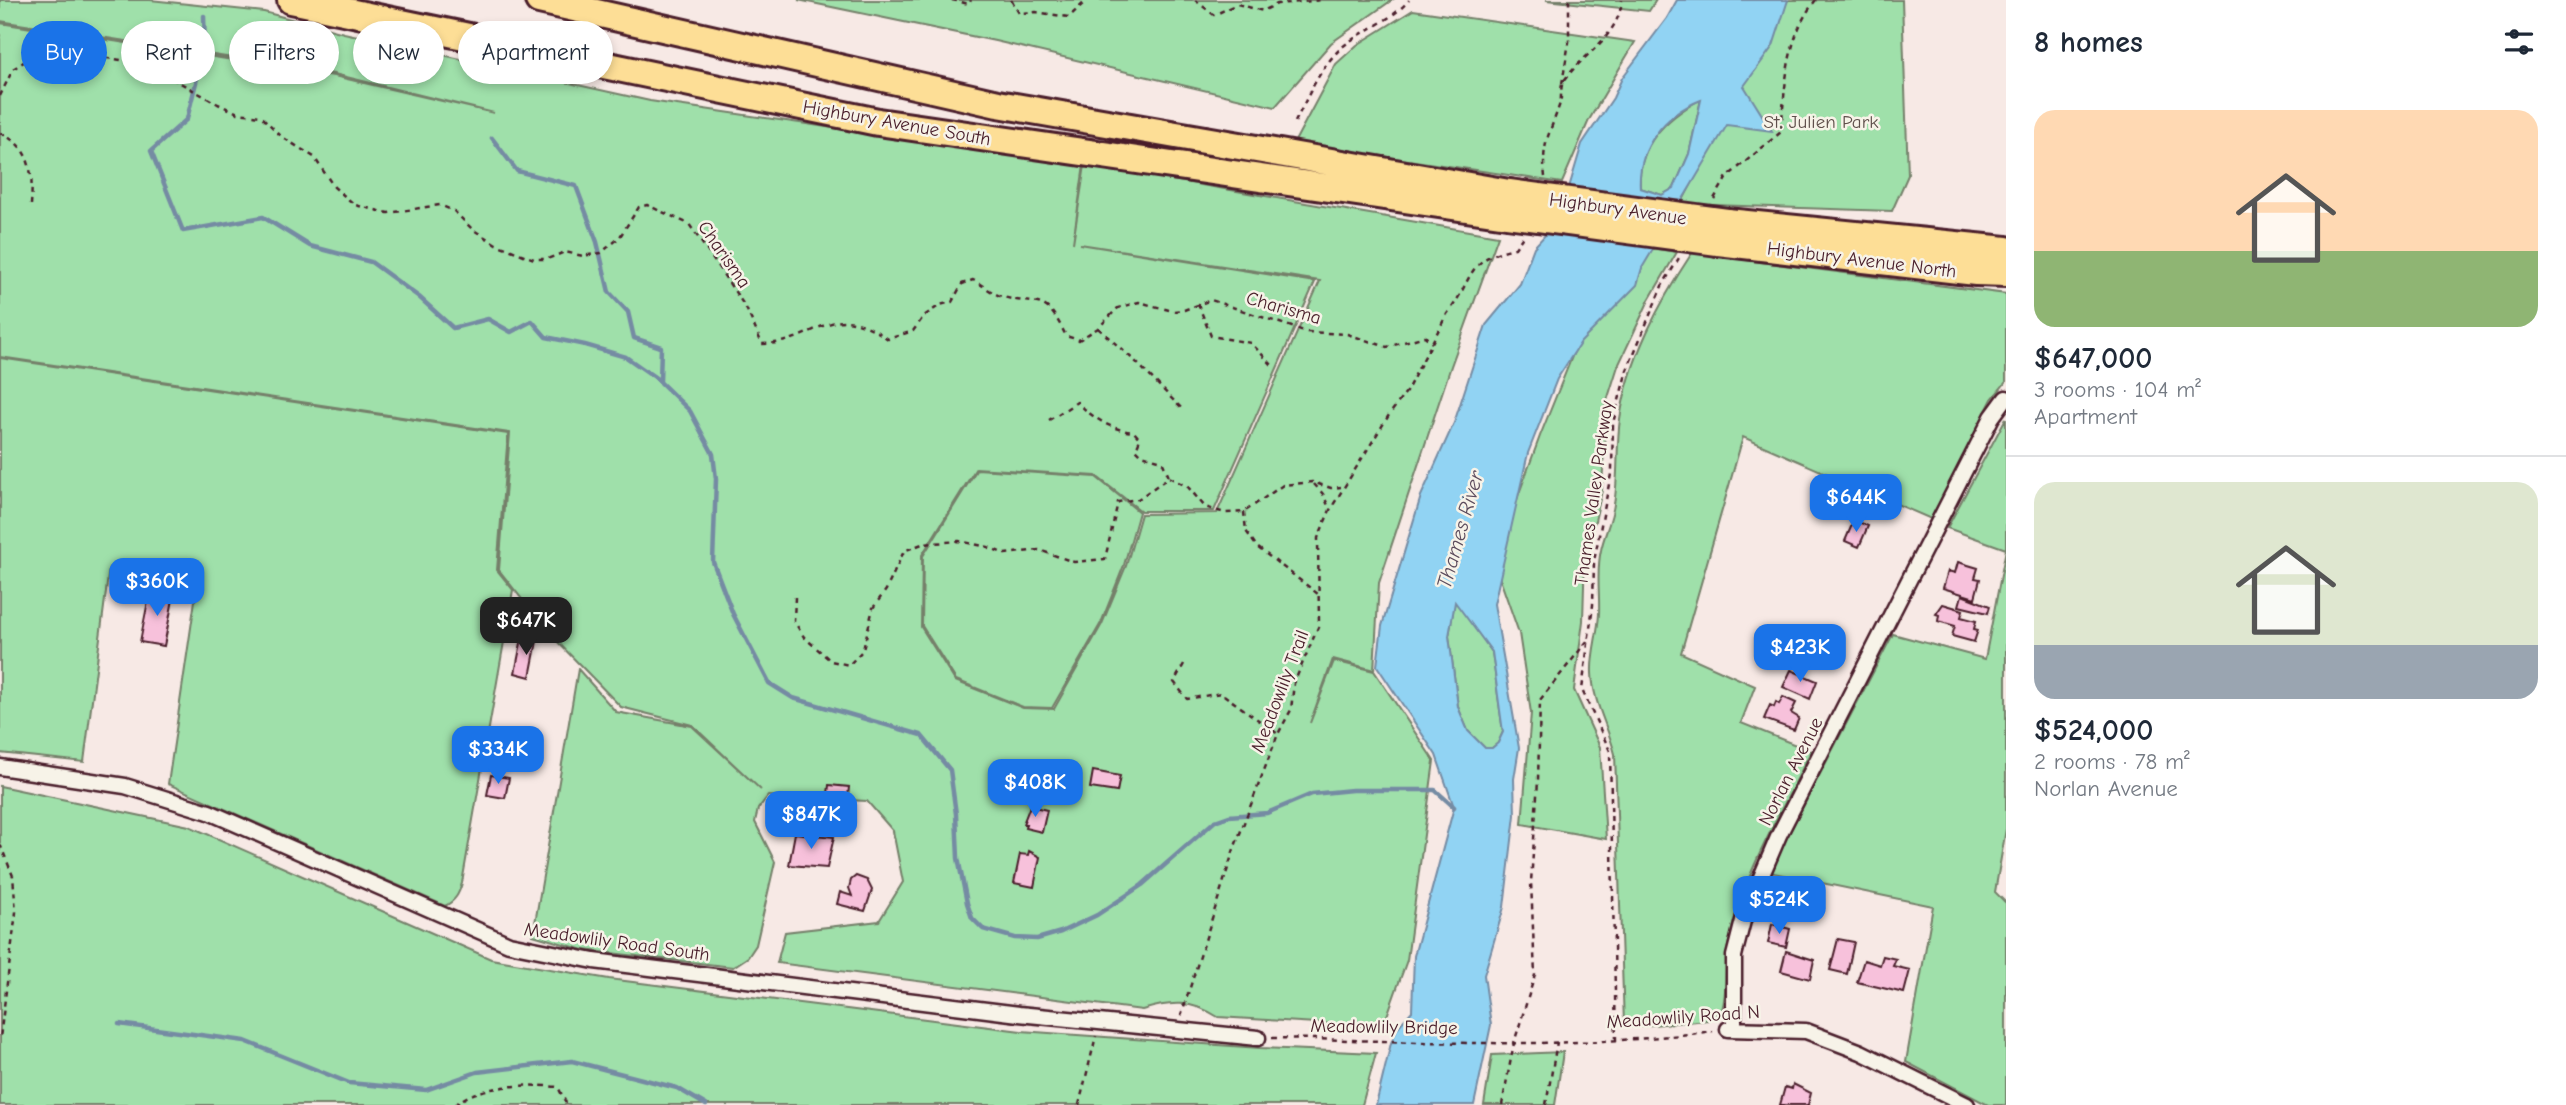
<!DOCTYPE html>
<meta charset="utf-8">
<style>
body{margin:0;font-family:"Comic Neue",sans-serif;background:#f6f6f7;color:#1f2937;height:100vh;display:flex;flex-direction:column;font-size:26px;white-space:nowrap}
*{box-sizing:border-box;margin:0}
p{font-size:23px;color:#747a83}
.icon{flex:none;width:38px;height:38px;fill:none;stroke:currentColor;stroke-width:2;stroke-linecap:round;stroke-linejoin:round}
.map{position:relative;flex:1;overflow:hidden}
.drawer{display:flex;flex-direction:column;background:#fff;width:560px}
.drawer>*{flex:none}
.top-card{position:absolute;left:21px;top:21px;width:665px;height:63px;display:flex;gap:14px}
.price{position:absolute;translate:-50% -60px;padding:0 16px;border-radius:14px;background:#1a73e8;color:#fff;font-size:23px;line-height:46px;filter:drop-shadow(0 2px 4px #0008)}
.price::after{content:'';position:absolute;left:50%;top:42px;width:21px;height:16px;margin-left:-10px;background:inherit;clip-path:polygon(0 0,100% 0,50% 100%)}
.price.active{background:#222;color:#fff}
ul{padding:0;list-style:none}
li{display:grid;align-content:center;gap:14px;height:371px;padding:0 28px}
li+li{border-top:2px solid #e0e1e3}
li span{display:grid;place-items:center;height:217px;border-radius:21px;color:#555}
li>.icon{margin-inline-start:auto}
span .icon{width:126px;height:126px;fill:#fffc;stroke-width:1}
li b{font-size:30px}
h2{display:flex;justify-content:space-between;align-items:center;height:84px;padding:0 28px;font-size:30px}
.chip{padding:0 24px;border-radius:32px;background:#fff;box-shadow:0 4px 10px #0003;font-size:24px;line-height:63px}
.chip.active{background:#1a73e8;color:#fff}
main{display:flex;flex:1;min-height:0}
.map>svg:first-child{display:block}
.green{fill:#9fe0aa;stroke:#74806a;stroke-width:2;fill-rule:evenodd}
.water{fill:#91d3f3;stroke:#758ba3;stroke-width:2;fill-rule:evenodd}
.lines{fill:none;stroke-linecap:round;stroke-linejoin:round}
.stream{stroke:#758ba3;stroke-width:4.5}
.building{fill:#f7c1db;stroke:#4a1f2b;stroke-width:2}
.minor-casing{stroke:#4a1f2b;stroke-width:19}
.motorway-casing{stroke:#4a1f2b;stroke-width:32}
.path{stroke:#4a1f2b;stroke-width:2.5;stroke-dasharray:5 5;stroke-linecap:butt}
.minor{stroke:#f7f3e8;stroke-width:14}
.motorway{stroke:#fdde96;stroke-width:26}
.motorway-bridge-casing{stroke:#4a1f2b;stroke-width:32;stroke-linecap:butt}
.motorway-bridge{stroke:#fdde96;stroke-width:26}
.labels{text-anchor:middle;stroke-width:5;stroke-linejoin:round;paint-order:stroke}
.park-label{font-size:19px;fill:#5f4f4b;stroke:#f7f3e8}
.street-label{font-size:19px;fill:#4a1f2b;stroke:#f7f3e8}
.water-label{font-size:21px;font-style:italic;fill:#5c4c5d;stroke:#f7f3e8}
</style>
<main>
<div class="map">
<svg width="2006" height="1105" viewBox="0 0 2006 1105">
<rect width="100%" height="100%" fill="#f7e9e5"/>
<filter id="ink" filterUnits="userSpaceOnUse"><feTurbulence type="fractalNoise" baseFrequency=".0143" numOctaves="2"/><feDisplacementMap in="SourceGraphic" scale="14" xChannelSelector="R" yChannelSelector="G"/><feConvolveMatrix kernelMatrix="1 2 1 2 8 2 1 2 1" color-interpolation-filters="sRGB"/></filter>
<g filter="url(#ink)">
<path class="green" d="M0,0H150L264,12L344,33L650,101L1084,165L1073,243L1085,165L1498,236L1451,366L1379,583L1374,670L1333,659L1310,723L1334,661L1374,671L1434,761L1407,960L1383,1027L1218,1017C1191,1000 1171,1001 1142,1010L777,963L785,932L879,921L903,882L893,831L867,801L768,796L758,809L755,822L775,862L756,945L748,957L733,967L584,950L533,935L578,669L616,712L692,726L761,790L692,725L621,707L548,632L499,570L510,433L0,357V23L334,76L494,113L334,74L0,21ZM1080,244L1320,281L1217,513L1141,514L1126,566L1102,624L1054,709L1023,708L955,681L921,627L922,555L976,468L1096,476L1141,511H1214L1315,282Z
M798,0H1392L1331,43L1275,107L995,41Z
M1546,0H1656L1649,11Z
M1788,0H1902L1908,175L1892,211L1681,204Z
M1413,10L1635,42L1589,120L1562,183L1294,143L1336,64L1357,45Z
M1701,99L1689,154L1674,188L1662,195L1640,188C1637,145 1666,118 1701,99Z
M1637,246L1677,252L1649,300L1618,366L1606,404L1602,490L1595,521L1585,550L1583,621L1574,690L1600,747L1606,839L1522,824L1531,713L1519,633L1494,562L1540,436L1588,317Z
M1692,253L2006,294V382L1992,399L1931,519L1743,437L1681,653L1755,686L1741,723L1811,751C1781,814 1741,877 1728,946C1724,967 1728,989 1722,1010L1708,1020L1630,1027L1624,1024L1615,754C1608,726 1593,702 1592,673C1591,653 1598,634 1599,614C1600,593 1596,571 1601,550C1604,535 1612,520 1614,504C1619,476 1616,447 1620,419C1629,359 1659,303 1692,253Z
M0,358L508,434L497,570L513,590L462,883C459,894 455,901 445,906L168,784L198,580L109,568L84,762L0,753Z
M2006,418V829L1995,892L2006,903V1105H1988L1906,1062L1933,906L1769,872L1893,634L1985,659L2006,549L1947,528Z
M977,469L1096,477L1139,512L1124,565L1101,623L1052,708L1023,707L956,680L922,626L923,556Z
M1455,600L1492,652L1503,732L1498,743L1492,748H1485L1468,731L1458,707L1449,636Z
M0,786L189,826L491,959L609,979L1021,1031L1260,1048L1376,1053L1362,1105H0Z
M1563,1052L1555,1105H1484L1492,1055Z"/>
<path class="water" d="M1677,0H1788L1773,46L1744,86L1772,131L1727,125L1642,268L1637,285L1581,342L1557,379L1528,453L1494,604L1519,748L1514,779L1515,815L1504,907L1484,975L1491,1025L1474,1105H1376L1391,1043L1397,1028L1412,1011L1414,956L1454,807L1436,755L1377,666L1382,626L1421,496L1454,423L1486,325L1520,284L1534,247L1548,232L1568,191L1582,144L1613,98L1622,78L1667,18ZM1701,100L1689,154L1674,188L1662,195L1640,188C1637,148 1665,114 1701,100ZM1455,602L1492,652L1503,732L1498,743L1492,748H1485L1468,731L1458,707L1449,636Z"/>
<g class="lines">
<path class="stream" d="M204,16L205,46L187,119L151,151L183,231L263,217L310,246L371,262L419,297L453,328L488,319L511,332L532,321L546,337L585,345L626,357L656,378L690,411L713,454L716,479L713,562L733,614L769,683L793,698L921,735L950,770L956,814L958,858L967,903L972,918L983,929L1015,938L1037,939L1061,932L1097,915L1142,885L1215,821L1229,816L1267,813L1312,794L1352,790H1435L1454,807
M492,138L517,171L576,186L597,242L609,292L628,312L634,338L661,347L660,382
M119,1024L245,1041L349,1083L426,1090L477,1072L572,1061L677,1088L706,1105"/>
</g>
<path class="building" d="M1854,520L1868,526L1859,547L1845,541Z
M1958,562L1978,568L1975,578L1980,579L1975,598L1943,588L1948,571L1955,573Z
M150,591L174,594L164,646L140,642Z
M1962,595L1990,606L1988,613L1959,606Z
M1943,604L1963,610L1961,617L1976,621L1974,629L1978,630L1974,642L1952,636L1955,626L1938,621L1939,615L1936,614Z
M522,638L537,641L530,677L515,673Z
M1791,670L1817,681L1810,699L1783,687Z
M1783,697L1796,703L1791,713L1799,718L1794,730L1764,719L1770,705L1774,707L1776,702L1779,704Z
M1038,762L1055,764L1052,790L1035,788Z
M1093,771L1120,776L1117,792L1090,788Z
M491,775L509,778L505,798L487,795Z
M829,785L849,787L846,815L826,812Z
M1030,806L1047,810L1042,832L1025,828L1026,824H1023Z
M795,833L834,837L827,868L789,865Z
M1029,851L1040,857L1034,887L1014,883L1020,854L1028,855Z
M856,876L867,880L872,890L865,911L837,904L840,892L852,896L849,888L851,880Z
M1772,924L1790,929L1786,947L1768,943Z
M1838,939L1854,942L1847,974L1830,970Z
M1786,951L1814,960L1810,979L1781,971Z
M1883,956L1896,959L1893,966L1910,970L1904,993L1857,982L1864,960L1880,965Z
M1793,1084L1811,1093L1808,1105H1780L1785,1087L1792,1089Z"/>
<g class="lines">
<defs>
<path id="minor" d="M0,767L125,786L209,812L509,944L594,961L1019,1014L1258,1038
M1734,1028V956L1744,917L1779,835L1992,417L2006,398
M1728,1029L1806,1031L1861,1052L1967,1105"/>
<path id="motorway" d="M291,0L878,122L1507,214
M539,0L998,104L1509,193
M1727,222L2006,250
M1718,242L1976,272L2006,273"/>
</defs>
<use href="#minor" class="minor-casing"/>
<use href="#motorway" class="motorway-casing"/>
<path class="path" d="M952,0L969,4L971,0
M1011,0L1019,13L1036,12L1069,17L1087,0
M1195,0L1214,15L1237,4L1263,11L1277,4L1324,0
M1562,84L1569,42V0
M0,96L13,69L45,48L139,63L159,71L218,104L238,113L261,116L282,137L314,157L334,187L355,205L388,213L440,205L454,211L472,229L496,244L534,259H547L565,252L583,256L601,253L619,238L639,207L647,205L689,224L746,308L762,344C819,344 829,296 888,339L913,331L924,316L940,305L952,302L962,284L973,280C983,285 993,294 1003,297C1042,307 1045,293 1066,336L1079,340L1098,328L1118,308L1139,302L1173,311L1184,310L1211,300L1307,332L1347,334L1387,347L1425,336L1432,343
M1295,122C1307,99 1318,71 1338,51C1358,31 1390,23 1409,0
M0,133C32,147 33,174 31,205
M1545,177C1541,142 1550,135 1560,103C1562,97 1560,88 1563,82C1583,53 1618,39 1622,0
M1714,199L1727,177L1781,132C1785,88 1786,35 1816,0
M1198,304L1211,336L1251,343L1274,367
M1098,328L1136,362L1184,411
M1049,420L1077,402C1093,418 1111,430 1134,432L1140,439L1136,449L1142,455L1162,461L1169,477
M1314,484L1323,494L1330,510
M1244,512L1246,531L1257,547L1318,594
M795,597L794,621L804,637L831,661L849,665L863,650L873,608L886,590L904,551L922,544L959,541L988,547L1005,554L1039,550L1074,562L1105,559L1118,502L1138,499L1169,477L1188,487L1205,507L1225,513L1244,512L1283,485L1312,482L1331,488L1341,487
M1184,664L1174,682L1187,699L1221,693L1278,734
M0,844L13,876L16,912L0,1038
M1181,1016L1234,849L1278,734L1291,710L1294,683L1319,625L1318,538L1330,510L1389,415L1406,392L1447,314C1474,281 1464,258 1515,248L1524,235
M1272,1038C1418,1041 1567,1051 1713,1031
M1616,1041L1610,751L1582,690L1593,605L1594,561L1612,469L1613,423L1627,370L1662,286L1679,258
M455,1105C478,1084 529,1084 558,1087L567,1105
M1079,1105L1096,1036
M1502,1105L1514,1043L1535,975L1531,882L1538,781L1540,700L1588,640
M1546,1105L1557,1042"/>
<use href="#minor" class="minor"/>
<use href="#motorway" class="motorway"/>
<defs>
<path id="motorway-bridge" d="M1509,193L1727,222
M1507,214L1718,242"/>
</defs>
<use href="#motorway-bridge" class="motorway-bridge-casing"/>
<use href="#motorway-bridge" class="motorway-bridge"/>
</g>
</g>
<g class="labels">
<g class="park-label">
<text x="1821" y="128">St. Julien Park</text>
</g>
<g class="street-label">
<text transform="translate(897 122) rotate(10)" y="7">Highbury Avenue South</text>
<text transform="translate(1618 208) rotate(8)" y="7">Highbury Avenue</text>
<text transform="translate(725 254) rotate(55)" y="7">Charisma</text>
<text transform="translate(1862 259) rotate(7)" y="7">Highbury Avenue North</text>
<text transform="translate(1284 307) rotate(16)" y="7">Charisma</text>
<text transform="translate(1593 493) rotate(-82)" y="7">Thames Valley Parkway</text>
<text transform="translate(1279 691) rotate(-69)" y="7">Meadowlily Trail</text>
<text transform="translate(1790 771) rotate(-63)" y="7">Norlan Avenue</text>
<text transform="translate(617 941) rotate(8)" y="7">Meadowlily Road South</text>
<text transform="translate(1683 1016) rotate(-4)" y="7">Meadowlily Road N</text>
<text transform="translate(1384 1026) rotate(1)" y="7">Meadowlily Bridge</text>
</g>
<g class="water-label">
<text transform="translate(1460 530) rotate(-74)" y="7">Thames River</text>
</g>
</g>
</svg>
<b class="price" style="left:1856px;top:534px">$644K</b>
<b class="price" style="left:157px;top:618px">$360K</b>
<b class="price active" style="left:526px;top:657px">$647K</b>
<b class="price" style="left:1800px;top:684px">$423K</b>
<b class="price" style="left:498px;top:786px">$334K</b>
<b class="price" style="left:1035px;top:819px">$408K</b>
<b class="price" style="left:811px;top:851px">$847K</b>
<b class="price" style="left:1779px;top:936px">$524K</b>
<div class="top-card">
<a class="chip active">Buy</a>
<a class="chip">Rent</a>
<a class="chip">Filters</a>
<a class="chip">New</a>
<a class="chip">Apartment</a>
</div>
</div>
<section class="drawer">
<h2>8 homes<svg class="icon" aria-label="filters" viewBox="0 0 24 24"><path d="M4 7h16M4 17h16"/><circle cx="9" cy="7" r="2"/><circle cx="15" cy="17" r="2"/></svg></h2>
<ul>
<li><span style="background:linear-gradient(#ffd9b3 65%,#8fb573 0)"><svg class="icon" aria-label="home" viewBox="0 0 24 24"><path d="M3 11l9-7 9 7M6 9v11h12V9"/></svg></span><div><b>$647,000</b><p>3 rooms · 104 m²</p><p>Apartment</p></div></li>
<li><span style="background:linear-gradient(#dfe7d0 75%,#9aa5b1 0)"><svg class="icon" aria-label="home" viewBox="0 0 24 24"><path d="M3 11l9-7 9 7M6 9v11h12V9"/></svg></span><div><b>$524,000</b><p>2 rooms · 78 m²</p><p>Norlan Avenue</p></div></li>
</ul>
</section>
</main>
